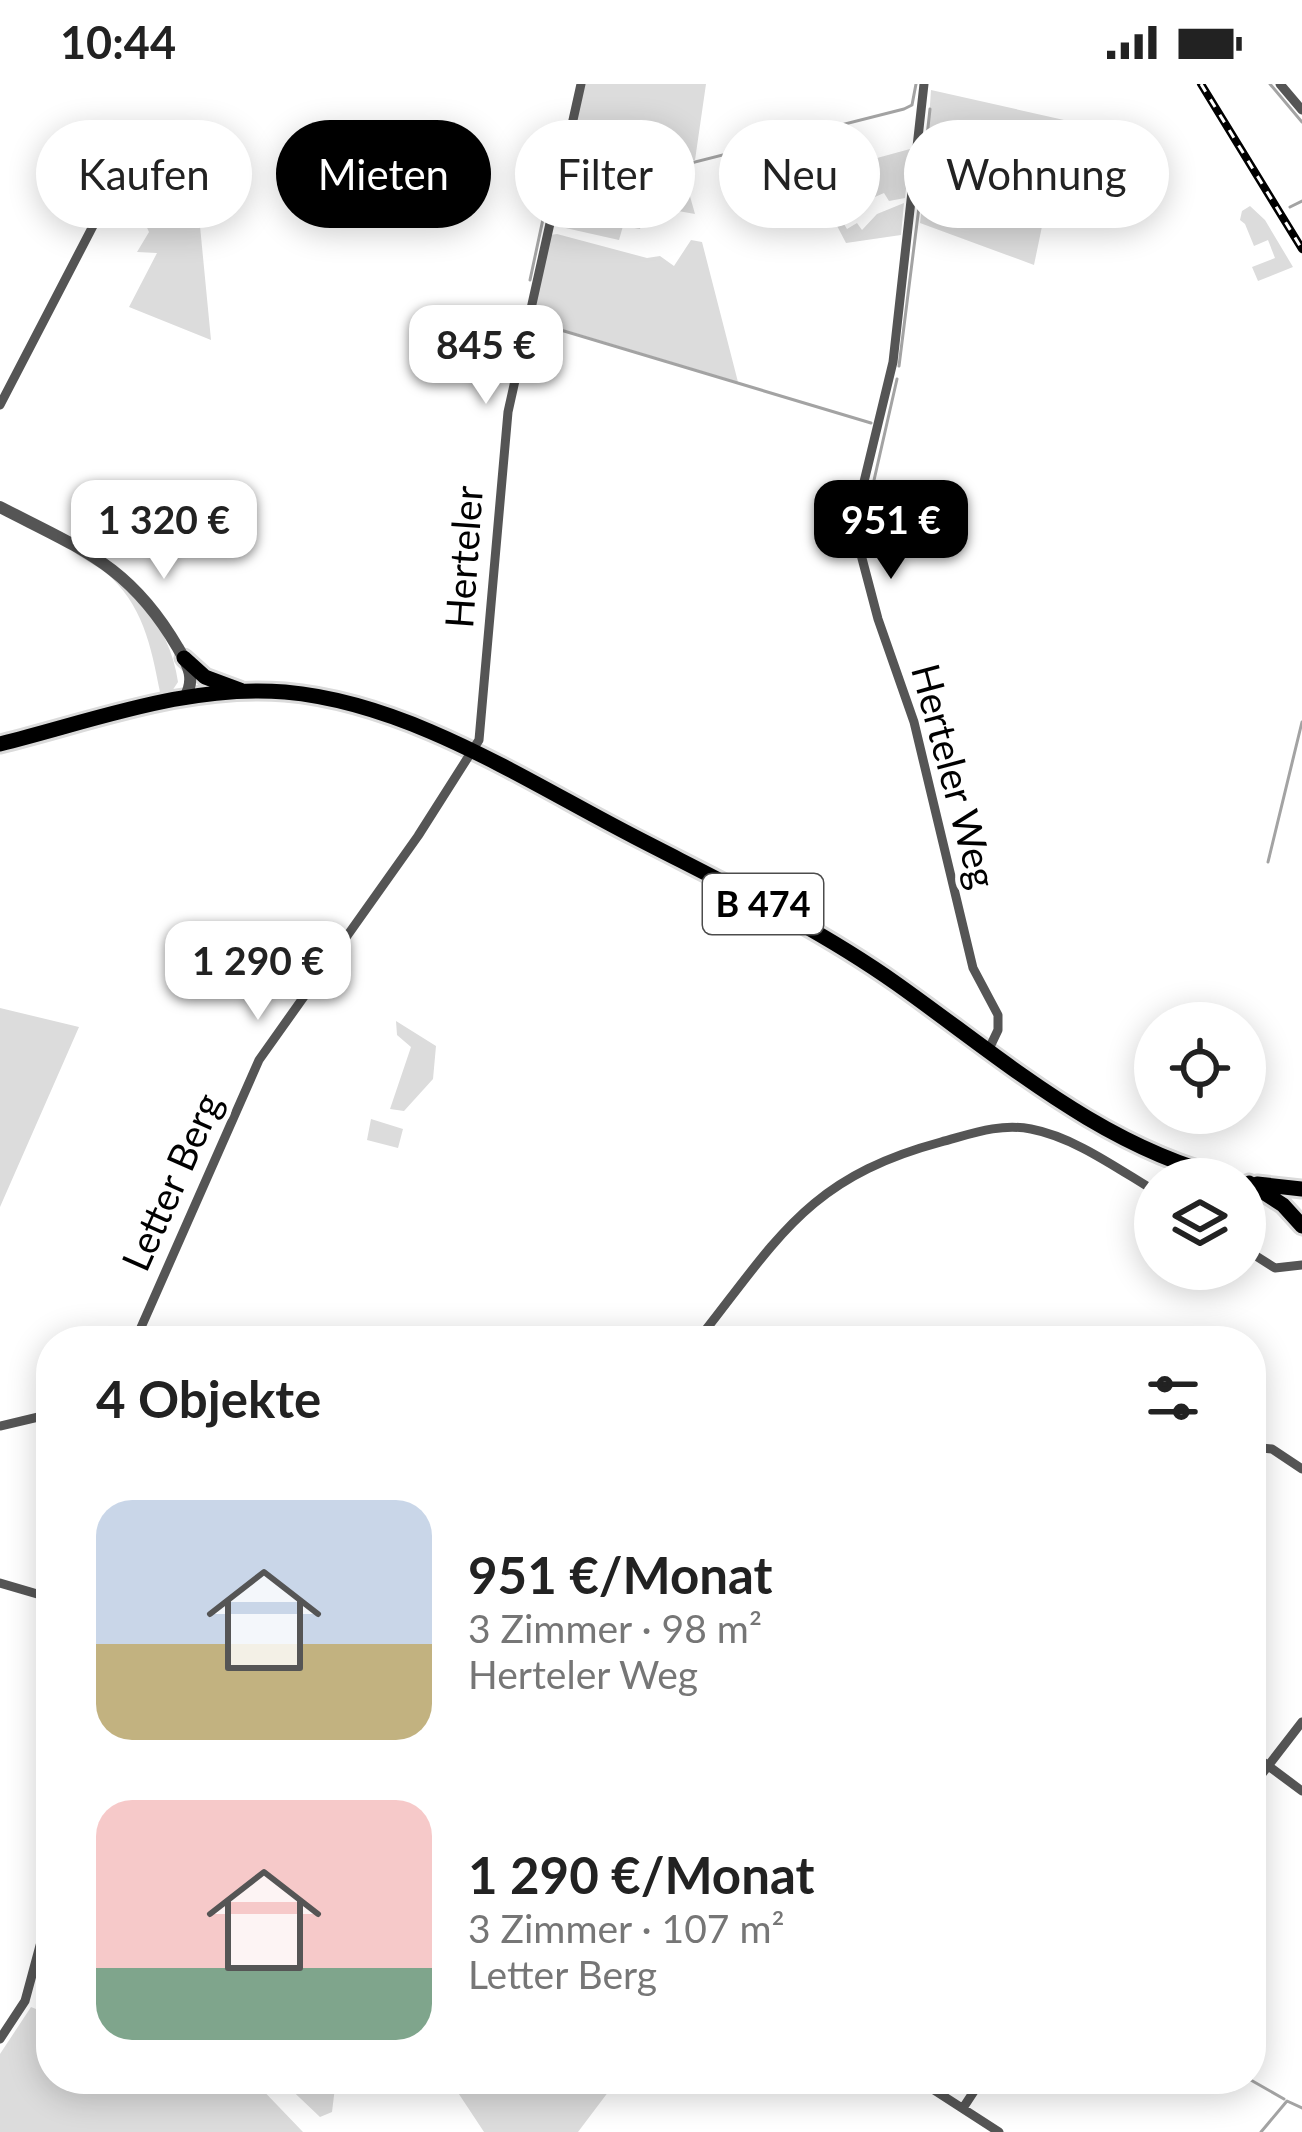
<!DOCTYPE html>
<html lang="de">
<meta charset="utf-8">
<style>
body{margin:0;font-family:Lato,sans-serif;background:#f6f6f6;color:#222;height:100vh;display:flex;flex-direction:column;font-size:45px;white-space:nowrap}
*{box-sizing:border-box;margin:0}
p{font-size:39px;color:#767676}
.icon{flex:none;width:66px;height:66px;fill:none;stroke:currentColor;stroke-width:2;stroke-linecap:round;stroke-linejoin:round}
.map{position:relative;flex:1;overflow:hidden}
.side{position:absolute;left:36px;top:1242px;width:1230px;height:768px;display:flex;flex-direction:column;background:#fff;border-radius:48px;box-shadow:0 6px 30px #0003}
.side>*{flex:none}
.banner{position:absolute;left:36px;top:36px;width:1230px;height:108px;display:flex;gap:24px}
.buttons{position:absolute;left:1134px;top:918px;display:grid;gap:24px}
.buttons a{display:grid;place-items:center;width:132px;height:132px;border-radius:50%;background:#fff;box-shadow:0 6px 30px #0003;font-size:60px}
.price{position:absolute;translate:-50% -102px;padding:0 27px;border-radius:24px;background:#fff;color:#222;font-size:39px;line-height:78px;filter:drop-shadow(0 3px 6px #0008)}
.price::after{content:'';position:absolute;left:50%;top:72px;width:36px;height:27px;margin-left:-18px;background:inherit;clip-path:polygon(0 0,100% 0,50% 100%)}
.price.active{background:#000;color:#fff}
ul{padding:0;list-style:none}
li{display:flex;align-items:center;gap:36px;height:300px;padding:0 60px}
li span{display:grid;place-items:center;flex:none;width:336px;height:240px;border-radius:36px;color:#555}
li>.icon{margin-inline-start:auto}
span .icon{width:144px;height:144px;fill:#fffc;stroke-width:1}
li b{font-size:51px}
h2{display:flex;justify-content:space-between;align-items:center;height:144px;padding:0 60px;font-size:51px}
.pill{padding:0 42px;border-radius:54px;background:#fff;box-shadow:0 6px 30px #0003;font-size:42px;line-height:108px}
.pill.active{background:#000;color:#fff}
.status{display:flex;justify-content:space-between;align-items:center;height:84px;padding:0 60px;background:#fff;direction:ltr}
.status svg{height:33px;fill:currentColor}
.map>svg:first-child{display:block}
.green{fill:#dcdcdc}
.lines{fill:none;stroke-linecap:round;stroke-linejoin:round}
.stream{stroke:#a3a3a3;stroke-width:3}
.primary-casing{stroke:#dbdbdb;stroke-width:21}
.minor{stroke:#555;stroke-width:9}
.tertiary{stroke:#555;stroke-width:12}
.primary{stroke:#000;stroke-width:15}
.rail-casing{stroke:#000;stroke-width:8}
.rail{stroke:#fff;stroke-width:3;stroke-dasharray:9;stroke-linecap:butt}
.labels{text-anchor:middle;stroke-width:10;stroke-linejoin:round;paint-order:stroke}
.shield{fill:#fff;stroke:#4c4c4c;stroke-width:3}
.shield-label{font-size:36px;font-weight:bold;fill:#000}
.street-label{font-size:39px;fill:#000;stroke:#fff}
</style>
<div class="status"><b>10:44</b><svg viewBox="0 0 49 12"><path d="M0 12V9h3v3zM5 12V6h3v6zM10 12V3h3v9zM15 12V0h3v12zM26 1h20v11H26zM47 4h2v5h-2z"/></svg></div>
<div class="map">
<svg width="1302" height="2048" viewBox="0 0 1302 2048">
<rect width="100%" height="100%" fill="#fff"/>
<path class="green" d="M585,0H706L695,76L559,110Z
M931,6L1064,36L1034,181L920,139L923,115H930L982,120L991,133L1025,144L1035,109L1014,102L1010,113L1001,114L1003,97L984,91L980,101L985,103L978,114L924,109Z
M149,54L192,59L211,256L129,223L157,169L137,168L149,148L138,124L153,82L135,76Z
M910,65L905,114L889,117L884,109L868,116L858,99L853,103L856,109L845,116L851,129L841,135L847,145L857,139L862,146L877,130L904,119L901,151L846,159L811,92Z
M682,84L695,130L656,123L654,130L662,132L660,140L643,135L640,145L623,142L619,156L552,141L557,116Z
M1250,122L1265,136L1293,183L1258,197L1252,183L1275,174L1268,156L1254,162L1245,140L1240,136L1242,127Z
M557,150L647,174L660,172L674,182L691,156L702,158L738,298L532,236L550,151Z
M74,468C127,493 170,539 178,598L172,607L160,608C151,562 143,520 105,488C95,481 82,474 74,468Z
M0,924L79,943L0,1123Z
M396,937L436,962L433,995L404,1027L390,1025L411,963L397,951Z
M371,1035L403,1045L398,1064L367,1056Z
M31,1923L51,1931V1995H252L303,2048H0V1970Z
M280,1995H336L332,2028L320,2033Z
M449,1995H618L578,2048H484Z"/>
<g class="lines">
<path class="stream" d="M1270,0L1302,38
M921,107L930,25
M561,112L904,25L912,21L916,0
M1290,123L1302,117
M530,196L546,121
M534,238L871,339
M899,282L920,115
M867,460L872,405L897,295
M1268,778L1302,638
M1249,1995L1284,2015
M1261,2048L1287,2017L1302,2024"/>
<defs>
<path id="primary" d="M184,574L205,593L240,606
M0,660C93,637 188,600 285,608C410,619 526,697 635,753C724,799 815,842 897,900C1003,975 1102,1064 1232,1095
M1249,1099L1283,1121L1302,1142
M1257,1100L1302,1105"/>
</defs>
<use href="#primary" class="primary-casing"/>
<path class="minor" d="M924,0L893,278L862,406L859,463L878,535L914,638L973,884L998,931V946L988,967
M1280,0L1302,26
M0,321L134,63
M1245,1165L1275,1184L1302,1181
M135,1257L259,976L418,752L479,656L508,328L581,0
M697,1257C778,1155 807,1094 941,1058C971,1050 999,1039 1031,1045C1074,1053 1118,1085 1155,1107
M0,1342L51,1330
M1251,1363L1272,1365L1302,1385
M0,1499L51,1514
M1251,1669L1302,1707
M1251,1704L1302,1638
M0,1955L25,1917L51,1821
M917,1995L999,2048
M963,2024L982,1995"/>
<path class="tertiary" d="M0,423C81,465 130,481 178,564C189,582 196,596 184,615"/>
<use href="#primary" class="primary"/>
<defs>
<path id="rail" d="M1201,0L1302,165"/>
</defs>
<use href="#rail" class="rail-casing"/>
<use href="#rail" class="rail"/>
</g>
<g class="labels">
<rect class="shield" x="703" y="790" width="120" height="60" rx="9"/>
<g class="shield-label">
<text x="763" y="833">B 474</text>
</g>
<g class="street-label">
<text transform="translate(464 473) rotate(-86)" y="14">Herteler</text>
<text transform="translate(954 692) rotate(75)" y="14">Herteler Weg</text>
<text transform="translate(172 1098) rotate(-66)" y="14">Letter Berg</text>
</g>
</g>
</svg>
<div class="buttons">
<a><svg class="icon" aria-label="locate" viewBox="0 0 24 24"><circle cx="12" cy="12" r="6"/><path d="M12 2v4M12 18v4M2 12h4M18 12h4"/></svg></a>
<a><svg class="icon" aria-label="layers" viewBox="0 0 24 24"><path d="M12 4l9 5-9 5-9-5zM3 14l9 5 9-5"/></svg></a>
</div>
<b class="price" style="left:486px;top:323px">845 €</b>
<b class="price" style="left:164px;top:498px">1 320 €</b>
<b class="price active" style="left:891px;top:498px">951 €</b>
<b class="price" style="left:258px;top:939px">1 290 €</b>
<div class="banner">
<a class="pill">Kaufen</a>
<a class="pill active">Mieten</a>
<a class="pill">Filter</a>
<a class="pill">Neu</a>
<a class="pill">Wohnung</a>
</div>
<section class="side">
<h2>4 Objekte<svg class="icon" aria-label="filters" viewBox="0 0 24 24"><path d="M4 7h16M4 17h16"/><circle cx="9" cy="7" r="2"/><circle cx="15" cy="17" r="2"/></svg></h2>
<ul>
<li><span style="background:linear-gradient(#c9d6e8 60%,#c2b280 0)"><svg class="icon" aria-label="home" viewBox="0 0 24 24"><path d="M3 11l9-7 9 7M6 9v11h12V9"/></svg></span><div><b>951 €/Monat</b><p>3 Zimmer · 98 m²</p><p>Herteler Weg</p></div></li>
<li><span style="background:linear-gradient(#f6c9c9 70%,#7fa58c 0)"><svg class="icon" aria-label="home" viewBox="0 0 24 24"><path d="M3 11l9-7 9 7M6 9v11h12V9"/></svg></span><div><b>1 290 €/Monat</b><p>3 Zimmer · 107 m²</p><p>Letter Berg</p></div></li>
</ul>
</section>
</div>
